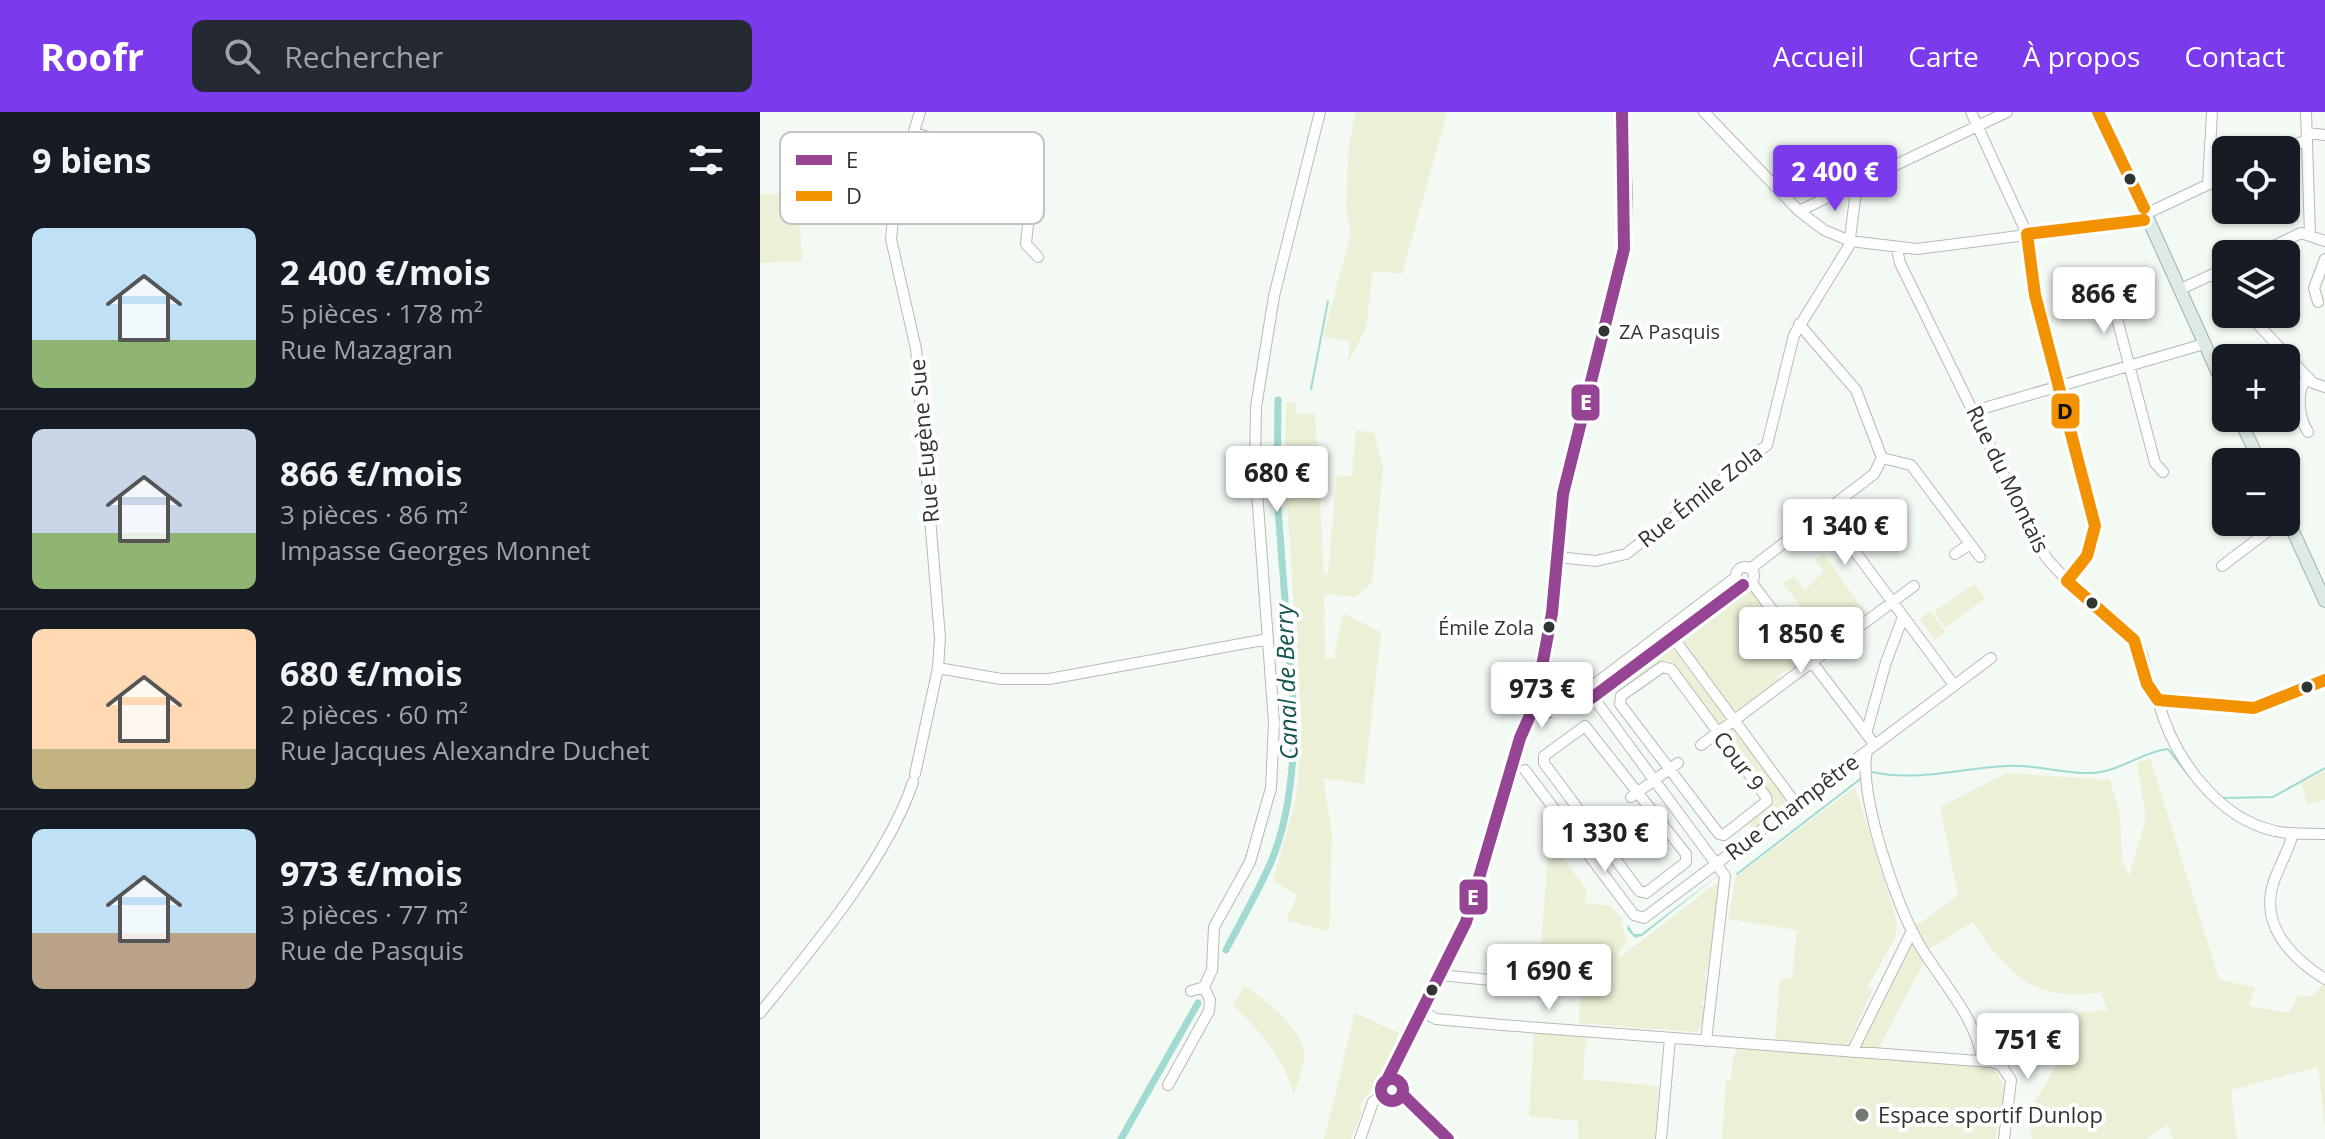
<!DOCTYPE html>
<html lang="fr">
<meta charset="utf-8">
<style>
body{margin:0;font-family:"Open Sans",sans-serif;background:#242831;color:#f1f3f6;height:100vh;display:flex;flex-direction:column;font-size:30px;white-space:nowrap}
*{box-sizing:border-box;margin:0}
p{font-size:26px;color:#9ea1a6}
.icon{flex:none;width:44px;height:44px;fill:none;stroke:currentColor;stroke-width:2;stroke-linecap:round;stroke-linejoin:round}
.map{position:relative;flex:1;overflow:hidden}
.drawer{display:flex;flex-direction:column;background:#171b24;width:760px}
.drawer>*{flex:none}
.tools{position:absolute;left:1452px;top:24px;display:grid;gap:16px}
.tools a{display:grid;place-items:center;width:88px;height:88px;border-radius:12px;background:#171b24;box-shadow:0 2px 6px #0004;font-size:40px}
.price{position:absolute;translate:-50% -68px;padding:0 18px;border-radius:8px;background:#fff;color:#222;font-size:26px;line-height:52px;filter:drop-shadow(0 2px 4px #0008)}
.price::after{content:'';position:absolute;left:50%;top:48px;width:24px;height:18px;margin-left:-12px;background:inherit;clip-path:polygon(0 0,100% 0,50% 100%)}
.price.current{background:#7c3aed;color:#fff}
ul{padding:0;list-style:none}
li{display:flex;align-items:center;gap:24px;height:200px;padding:0 32px}
li+li{border-top:2px solid #363941}
li span{display:grid;place-items:center;flex:none;width:224px;height:160px;border-radius:12px;color:#555}
li>.icon{margin-inline-start:auto}
span .icon{width:96px;height:96px;fill:#fffc;stroke-width:1}
li b{font-size:34px}
h2{display:flex;justify-content:space-between;align-items:center;height:96px;padding:0 32px;font-size:34px}
header{display:flex;align-items:center;gap:48px;box-sizing:border-box;height:112px;padding:0 40px;background:#7c3aed;color:#fff}
header strong{font-size:38px}
nav{display:flex;gap:44px;margin-inline-start:auto;font-size:28px}
.search{width:560px;height:72px;background:#242831;display:flex;align-items:center;gap:20px;box-sizing:border-box;padding:0 28px;border-radius:12px;color:#9ea1a6;font-size:30px}
main{display:flex;flex:1;min-height:0}
.map>svg:first-child{display:block}
.green{fill:#ecf0d6}
.water{fill:#a2dad1}
.lines{fill:none;stroke-linecap:round;stroke-linejoin:round}
.stream{stroke:#a2dad1;stroke-width:2}
.canal{stroke:#a2dad1;stroke-width:7}
.minor-casing{stroke:#b6bbb6;stroke-width:12}
.major-casing{stroke:#9bb1a8;stroke-width:14}
.minor{stroke:#fdfefd;stroke-width:10}
.major{stroke:#deeae5;stroke-width:12}
.bus-1-casing{stroke:#fff;stroke-width:18}
.bus-2-casing{stroke:#fff;stroke-width:18}
.bus-1{stroke:#954593;stroke-width:12}
.bus-2{stroke:#f39200;stroke-width:12}
.bus-dot{fill:#2f352f;stroke:#fff;stroke-width:3}
.poi-dot{fill:#737a74;stroke:#fff;stroke-width:3}
.labels{text-anchor:middle;stroke-width:8;stroke-linejoin:round;paint-order:stroke}
.bus-label{font-size:20px;fill:#2f352f;stroke:#fff;text-anchor:start}
.street-label{font-size:22px;fill:#2f352f;stroke:#fff}
.poi-label{font-size:22px;fill:#2f352f;stroke:#fff;text-anchor:start}
.water-label{font-size:24px;font-style:italic;fill:#12544f;stroke:#fff}
.key{fill:#fff;stroke:#c1c2c1;stroke-width:2}
.key-label{font-size:22px;fill:#2f352f}
.line-badge{stroke:#fff;stroke-width:3}
.badge-label{font-size:22px;text-anchor:middle;font-weight:bold;fill:#fff}
.pale-badge-label{font-size:22px;text-anchor:middle;font-weight:bold;fill:#111}
</style>
<header>
<strong>Roofr</strong>
<div class="search"><svg class="icon" aria-label="search" viewBox="0 0 24 24"><circle cx="10" cy="10" r="6"/><path d="M15 15l6 6"/></svg>Rechercher</div>
<nav><a>Accueil</a><a>Carte</a><a>À propos</a><a>Contact</a></nav>
</header>
<main>
<section class="drawer">
<h2>9 biens<svg class="icon" aria-label="filters" viewBox="0 0 24 24"><path d="M4 7h16M4 17h16"/><circle cx="9" cy="7" r="2"/><circle cx="15" cy="17" r="2"/></svg></h2>
<ul>
<li><span style="background:linear-gradient(#bfe0f5 70%,#8fb573 0)"><svg class="icon" aria-label="home" viewBox="0 0 24 24"><path d="M3 11l9-7 9 7M6 9v11h12V9"/></svg></span><div><b>2 400 €/mois</b><p>5 pièces · 178 m²</p><p>Rue Mazagran</p></div></li>
<li><span style="background:linear-gradient(#c9d6e8 65%,#8fb573 0)"><svg class="icon" aria-label="home" viewBox="0 0 24 24"><path d="M3 11l9-7 9 7M6 9v11h12V9"/></svg></span><div><b>866 €/mois</b><p>3 pièces · 86 m²</p><p>Impasse Georges Monnet</p></div></li>
<li><span style="background:linear-gradient(#ffd9b3 75%,#c2b280 0)"><svg class="icon" aria-label="home" viewBox="0 0 24 24"><path d="M3 11l9-7 9 7M6 9v11h12V9"/></svg></span><div><b>680 €/mois</b><p>2 pièces · 60 m²</p><p>Rue Jacques Alexandre Duchet</p></div></li>
<li><span style="background:linear-gradient(#bfe0f5 65%,#b9a48a 0)"><svg class="icon" aria-label="home" viewBox="0 0 24 24"><path d="M3 11l9-7 9 7M6 9v11h12V9"/></svg></span><div><b>973 €/mois</b><p>3 pièces · 77 m²</p><p>Rue de Pasquis</p></div></li>
</ul>
</section>
<div class="map">
<svg width="1565" height="1027" viewBox="0 0 1565 1027">
<rect width="100%" height="100%" fill="#f2faf3"/>
<path class="green" d="M596,0H687L642,162L613,159L606,216L588,251L590,229L563,225L591,121L586,97L589,33Z
M38,80L42,149L0,151V83Z
M526,290L535,291L537,302H555L564,463L568,462L577,363L592,364L596,318L614,321L623,356L612,471L596,485L564,482L565,546L574,547L583,501L621,520L604,672L563,666L572,721L569,820L526,808L538,783L513,769L536,687L542,615L525,359Z
M1064,442L1106,502L1077,519L1079,522L1069,530L1023,471L1034,464L1045,478L1064,459L1055,448Z
M1214,472L1225,487L1185,515L1174,500Z
M983,478L994,481L1044,549L1019,563L1017,569L974,600L918,525Z
M1170,499L1185,520L1175,528L1160,507Z
M910,533L966,607L958,614L908,548L872,572L867,566Z
M972,616L1029,692L993,717L988,710L1016,690L964,622Z
M1390,646L1459,867L1495,876L1489,894L1529,901L1538,883L1552,884L1565,871V1017L1558,955L1471,978L1477,1027H1413L1408,1012L1386,1027H1272L1268,1002L1302,943V925L1316,901L1347,898L1341,880C1275,891 1248,863 1213,810L1169,837L1152,809L1159,812L1198,783L1180,695L1247,661L1350,668L1360,702L1362,748L1369,764L1386,706L1377,651Z
M1565,659V687L1547,692L1541,671Z
M1095,675L1137,810L1135,826L1107,876L1113,877L1089,930L1084,934L1015,928L1020,866L1032,867L1037,818L968,807L976,765Z
M788,742L801,744L826,777L825,791L850,794L864,809L860,812L868,827L857,843L862,844L959,769L948,859L944,862L947,870L945,885L940,892L945,895L942,914L937,920L819,911L824,840L781,836Z
M1151,832L1165,848L1118,937L1098,935Z
M485,874C506,889 545,916 544,946C543,957 537,971 534,983C524,947 500,918 473,893Z
M595,901L639,921L621,964L599,994L602,1000L591,1027H564Z
M774,920L826,924L823,967L899,974L895,1027H818V1009L769,1004Z
M978,936L1233,955L1246,978L1235,1027H962L966,968H971L973,945Z"/>
<path class="water" d="M961,761L882,824L875,826L867,817L868,813L874,822H881Z"/>
<g class="lines">
<path class="stream" d="M551,277L568,189
M1112,660C1157,670 1201,656 1246,654C1275,652 1303,662 1332,661C1359,660 1384,639 1408,637L1429,664
M1462,686L1513,685L1565,656
M977,762L1103,665"/>
<path class="canal" d="M466,838C481,809 498,780 511,750C530,705 534,653 534,605L517,384L518,288
M361,1027L438,891"/>
<defs>
<path id="minor" d="M944,0L1039,99L1064,118L1090,129L1157,137L1384,108
M1211,0L1267,122L1275,183L1335,414C1335,435 1324,455 1307,469
M1546,0L1550,122
M154,21L262,50L273,63L266,132L278,145
M1547,21L1565,23
M1524,38L1546,28
M1448,72L1452,0
M1039,99L1247,0
M1392,99L1466,64
M1137,137L1140,151L1281,438C1306,476 1353,498 1376,530C1389,548 1382,572 1398,588L1494,596L1565,568
M1497,142L1541,121L1565,129
M1453,162L1466,179
M1421,177L1466,156
M1351,184L1395,351L1403,360
M1558,190L1554,176L1565,147
M1488,202L1553,271L1565,275
M1039,212L1096,278L1122,346
M1548,265C1535,278 1539,306 1548,320
M1214,299L1444,232
M1122,346L1151,353L1220,445
M1065,399L1194,573
M1195,442L1210,432
M797,445L836,449L866,442L1007,333L1034,223L1089,134L1097,71
M1462,454L1520,410
M976 464a9 9 0 1 1 18 0a9 9 0 1 1-18 0Z
M990,457L1114,362L1122,346
M991,470L1115,633
M1103,512L1154,474
M909,520L1036,692
M902,555L911,557L1006,685L1007,689L964,723L959,722L860,592L861,584Z
M178,556L241,567H289L508,527
M833,585L965,764L946,929
M796,586L819,584L976,465
M1398,588C1412,643 1456,706 1515,719C1531,723 1549,721 1565,722
M793,596L820,593L833,585L983,473
M825,614L926,742V750L886,781L879,779L784,651V644Z
M1106,622L1126,550L1143,505
M941,633L1083,527
M1107,639C1098,681 1136,794 1159,832C1179,867 1218,907 1222,949
M765,658L874,803L884,806L1231,546
M155,662L178,556L180,526L156,237L131,127L136,78L160,0
M871,685L918,651
M1533,721C1529,738 1520,752 1514,769C1499,812 1530,845 1565,867
M816,726L840,709
M680,863L813,876
M431,879L444,875L452,858L454,815L490,750L511,676L514,611L495,352L496,295L514,184L560,0
M661,899L676,907L742,913L1231,950L1241,953L1251,968L1244,1027
M0,901C52,837 127,748 153,670
M1092,940L1152,819
M408,973L449,899L450,888L444,875
M600,1027L613,990L622,983
M901,1027L910,926"/>
<path id="major" d="M1338,0L1384,96
M1388,107L1466,279
M1479,306L1500,350
M1526,404L1565,489
M774 589a11 11 0 1 1 22 0a11 11 0 1 1-22 0Z
M777,581L792,501L803,382L864,137L866,83L862,0
M621 978a11 11 0 1 1 22 0a11 11 0 1 1-22 0Z
M627,968L706,810L760,626L775,592
M642,982L688,1027"/>
</defs>
<use href="#minor" class="minor-casing"/>
<use href="#major" class="major-casing"/>
<use href="#minor" class="minor"/>
<use href="#major" class="major"/>
<defs>
<path id="bus-1" d="M777,581L792,501L803,382L864,137L862,0
M793,596L820,593L833,585L983,473
M621 978a11 11 0 1 1 22 0a11 11 0 1 1-22 0Z
M627,968L706,810L760,626L775,592
M642,982L688,1027"/>
<path id="bus-2" d="M1338,0L1384,96
M1267,122L1275,183L1335,414L1327,444L1307,469
M1267,122L1384,108
M1307,469L1374,528L1387,572L1398,588L1494,596L1565,568"/>
</defs>
<use href="#bus-1" class="bus-1-casing"/>
<use href="#bus-2" class="bus-2-casing"/>
<use href="#bus-1" class="bus-1"/>
<use href="#bus-2" class="bus-2"/>
</g>
<g class="bus-dot">
<circle cx="1370" cy="67" r="7"/>
<circle cx="844" cy="219" r="7"/>
<circle cx="1332" cy="491" r="7"/>
<circle cx="789" cy="515" r="7"/>
<circle cx="1547" cy="575" r="7"/>
<circle cx="672" cy="878" r="7"/>
</g>
<circle class="poi-dot" cx="1102" cy="1003" r="8"/>
<g class="labels">
<g class="bus-label">
<text x="859" y="227">ZA Pasquis</text>
<text x="774" y="523" text-anchor="end">Émile Zola</text>
</g>
<g class="street-label">
<text transform="translate(164 329) rotate(-95)" y="8">Rue Eugène Sue</text>
<text transform="translate(1248 367) rotate(64)" y="8">Rue du Montais</text>
<text transform="translate(940 384) rotate(-38)" y="8">Rue Émile Zola</text>
<text transform="translate(979 649) rotate(53)" y="8">Cour 9</text>
<text transform="translate(1032 695) rotate(-37)" y="8">Rue Champêtre</text>
</g>
<g class="poi-label">
<text x="1118" y="1011">Espace sportif Dunlop</text>
</g>
<g class="water-label">
<text transform="translate(527 570) rotate(-92)" y="8">Canal de Berry</text>
</g>
</g>
<rect x="20" y="20" width="264" height="92" rx="12" class="key"/>
<rect x="36" y="43" width="36" height="10" fill="#954593"/>
<rect x="36" y="79" width="36" height="10" fill="#f39200"/>
<g class="key-label">
<text x="86" y="56">E</text>
<text x="86" y="92">D</text>
</g>
<g class="line-badge">
<rect x="810" y="271" width="31" height="39" rx="8" fill="#954593"/>
<rect x="1290" y="280" width="31" height="38" rx="8" fill="#f39200"/>
<rect x="698" y="766" width="31" height="38" rx="8" fill="#954593"/>
</g>
<g class="badge-label">
<text x="826" y="298">E</text>
<text x="713" y="793">E</text>
</g>
<g class="pale-badge-label">
<text x="1305" y="307">D</text>
</g>
</svg>
<div class="tools">
<a><svg class="icon" aria-label="locate" viewBox="0 0 24 24"><circle cx="12" cy="12" r="6"/><path d="M12 2v4M12 18v4M2 12h4M18 12h4"/></svg></a>
<a><svg class="icon" aria-label="layers" viewBox="0 0 24 24"><path d="M12 4l9 5-9 5-9-5zM3 14l9 5 9-5"/></svg></a>
<a>+</a>
<a>−</a>
</div>
<b class="price current" style="left:1075px;top:101px">2 400 €</b>
<b class="price" style="left:1344px;top:223px">866 €</b>
<b class="price" style="left:517px;top:402px">680 €</b>
<b class="price" style="left:1085px;top:455px">1 340 €</b>
<b class="price" style="left:1041px;top:563px">1 850 €</b>
<b class="price" style="left:782px;top:618px">973 €</b>
<b class="price" style="left:845px;top:762px">1 330 €</b>
<b class="price" style="left:789px;top:900px">1 690 €</b>
<b class="price" style="left:1268px;top:969px">751 €</b>
</div>
</main>
